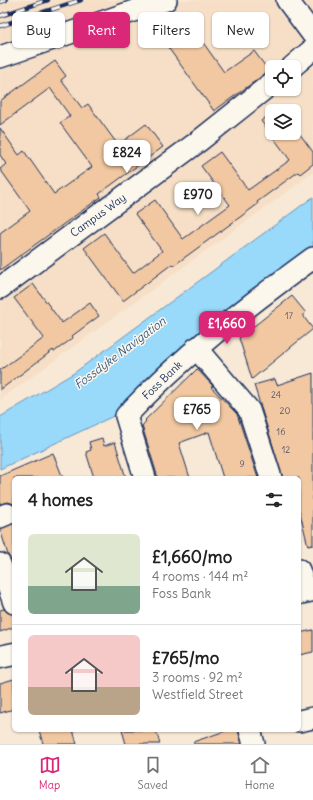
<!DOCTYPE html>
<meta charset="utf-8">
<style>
body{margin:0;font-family:Delius,sans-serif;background:#f2f2f2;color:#222;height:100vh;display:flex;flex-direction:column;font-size:15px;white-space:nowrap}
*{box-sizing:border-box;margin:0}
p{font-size:13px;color:#767676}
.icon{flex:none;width:22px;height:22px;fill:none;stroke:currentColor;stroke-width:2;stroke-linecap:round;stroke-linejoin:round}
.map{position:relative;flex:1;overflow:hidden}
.details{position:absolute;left:12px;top:476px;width:289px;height:256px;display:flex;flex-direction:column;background:#fff;border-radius:6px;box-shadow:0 1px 3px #0004}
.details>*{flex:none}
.hud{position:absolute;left:12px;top:12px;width:289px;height:36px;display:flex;gap:8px}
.tools{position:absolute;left:265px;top:60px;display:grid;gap:8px}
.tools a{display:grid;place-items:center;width:36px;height:36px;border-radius:6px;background:#fff;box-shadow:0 1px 3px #0004;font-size:20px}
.price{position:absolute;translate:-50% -34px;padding:0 9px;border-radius:8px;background:#fff;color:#222;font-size:13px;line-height:26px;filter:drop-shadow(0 1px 2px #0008)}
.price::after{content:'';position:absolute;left:50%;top:24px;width:12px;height:9px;margin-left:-6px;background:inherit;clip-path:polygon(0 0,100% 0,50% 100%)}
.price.selected{background:#db2777;color:#fff}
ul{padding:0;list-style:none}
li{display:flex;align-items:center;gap:12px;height:100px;padding:0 16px}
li+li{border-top:1px solid #e0e0e0}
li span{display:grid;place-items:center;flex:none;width:112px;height:80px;border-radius:6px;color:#555}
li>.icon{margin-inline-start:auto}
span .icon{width:48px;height:48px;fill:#fffc;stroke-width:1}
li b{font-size:17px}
h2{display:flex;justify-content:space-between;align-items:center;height:48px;padding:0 16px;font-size:17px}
.pill{padding:0 14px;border-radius:6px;background:#fff;box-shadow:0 1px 3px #0004;font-size:14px;line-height:36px}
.pill.selected{background:#db2777;color:#fff}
.menu{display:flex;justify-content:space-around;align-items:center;height:56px;border-top:1px solid #e0e0e0;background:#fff;font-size:11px;color:#767676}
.menu a{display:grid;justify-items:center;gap:2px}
.menu .selected{color:#db2777}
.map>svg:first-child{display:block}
.built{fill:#f6dfc6;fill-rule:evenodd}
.water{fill:#99d9fa;stroke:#6795bc}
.building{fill:#f1c8a1;stroke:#1b2f5e}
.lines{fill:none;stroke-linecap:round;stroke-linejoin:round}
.minor-casing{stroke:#1b2f5e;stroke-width:24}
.major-casing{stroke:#1b2f5e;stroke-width:25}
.minor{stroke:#fbf7ec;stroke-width:21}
.major{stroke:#fbf7ec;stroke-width:22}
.rail-casing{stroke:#1b2f5e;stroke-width:4.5}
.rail{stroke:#fbf7ec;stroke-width:3;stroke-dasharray:9;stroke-linecap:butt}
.labels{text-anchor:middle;stroke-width:3;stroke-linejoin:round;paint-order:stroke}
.number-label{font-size:9px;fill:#50556f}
.street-label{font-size:11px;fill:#1b2f5e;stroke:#fbf7ec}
.water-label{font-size:12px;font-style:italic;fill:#3a5a85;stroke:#fbf7ec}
</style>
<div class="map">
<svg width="313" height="744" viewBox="0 0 313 744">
<rect width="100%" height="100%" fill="#f8e9d6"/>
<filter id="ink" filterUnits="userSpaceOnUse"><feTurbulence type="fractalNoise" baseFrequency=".025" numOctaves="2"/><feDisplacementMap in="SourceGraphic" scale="8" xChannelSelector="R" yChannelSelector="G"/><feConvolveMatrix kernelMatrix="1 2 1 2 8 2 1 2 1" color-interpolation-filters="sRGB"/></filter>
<g filter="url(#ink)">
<path class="built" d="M0,0H313V173L0,400ZM272,67H294V89H272ZM272,111H294V133H272Z"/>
<path class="water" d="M313,197V253L120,413L0,469V417L74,373Z"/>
<path class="building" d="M177,19L188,34L194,30L224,72L254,51L269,71L214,111L167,46L175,40L165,27Z
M55,61L66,76L61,80L82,108L88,104L118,145L146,124L163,147L99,194L101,197L0,270V233L30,211L0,169L6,164L0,155V128L19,155L24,151L54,194L92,167L60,123L70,116L50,88L0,125V101Z
M272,113V133H294V126L313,152V164L300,174L298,172L257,202L258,204L173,266L172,264L123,301L84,248L104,233L133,273L162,251L135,214L155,200L183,239L230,205L201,166L220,152L248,190L290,160L261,121Z
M33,284L62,323L90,303L99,316L72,336L73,338L54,352L53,350L0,390V370L44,338L14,298Z
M292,296L306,313L303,316L313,329L252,379L239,338Z
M197,369L213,386L211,387L237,414L258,478H223L209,432L179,443L190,478H158L142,426L146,421L145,420Z
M313,373V545L308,546L299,509V478H283L254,385L275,379L277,385Z
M102,438L104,446L115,442L126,478H94L86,452L91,450L89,442Z
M53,453L63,478H14V504L8,502L0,504V476Z
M14,523V567L8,555L0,529Z
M4,609L7,612L14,615V627L0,632V610Z
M313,630V652L299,655V633Z
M14,679V709L0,713V683Z
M39,730H73L77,744H43Z
M122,730H156L160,744H126Z
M228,730H238L242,744H194L193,742Z"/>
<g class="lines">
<defs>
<path id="minor" d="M287,0L313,35
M0,57L166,0
M292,67L313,49
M0,288L199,141L272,83
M196,348L249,410L271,478
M145,478L126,416C182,356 247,306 313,258
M0,517L7,514
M0,564L14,603
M299,570L306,591
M299,721L313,718
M250,730L254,744"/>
<path id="major" d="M299,593L313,590
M0,657L14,654"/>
</defs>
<use href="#minor" class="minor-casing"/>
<use href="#major" class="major-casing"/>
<use href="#minor" class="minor"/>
<use href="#major" class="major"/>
<defs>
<path id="rail" d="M0,2L6,0
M0,16L48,0
M0,26L81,0"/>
</defs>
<use href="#rail" class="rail-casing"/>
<use href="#rail" class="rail"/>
</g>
</g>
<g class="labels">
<g class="number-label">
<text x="289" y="319">17</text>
<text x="276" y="398">24</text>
<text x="285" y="414">20</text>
<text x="281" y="435">16</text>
<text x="286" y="453">12</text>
<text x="242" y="467">9</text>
</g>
<g class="street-label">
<text transform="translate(98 215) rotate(-36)" y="4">Campus Way</text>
<text transform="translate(162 380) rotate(-44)" y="4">Foss Bank</text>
</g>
<g class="water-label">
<text transform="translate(120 353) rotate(-37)" y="4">Fossdyke Navigation</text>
</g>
</g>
</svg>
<div class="tools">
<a><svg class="icon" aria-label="locate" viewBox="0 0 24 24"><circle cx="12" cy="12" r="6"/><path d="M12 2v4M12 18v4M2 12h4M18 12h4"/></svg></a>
<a><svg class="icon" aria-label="layers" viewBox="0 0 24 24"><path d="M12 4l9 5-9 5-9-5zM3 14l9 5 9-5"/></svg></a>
</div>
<b class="price" style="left:127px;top:174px">£824</b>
<b class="price" style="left:198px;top:216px">£970</b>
<b class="price selected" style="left:227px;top:345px">£1,660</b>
<b class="price" style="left:197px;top:431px">£765</b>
<div class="hud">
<a class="pill">Buy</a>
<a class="pill selected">Rent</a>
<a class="pill">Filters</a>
<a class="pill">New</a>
</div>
<section class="details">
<h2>4 homes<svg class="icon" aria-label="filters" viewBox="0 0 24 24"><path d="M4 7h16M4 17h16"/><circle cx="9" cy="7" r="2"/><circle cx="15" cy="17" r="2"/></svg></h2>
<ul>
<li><span style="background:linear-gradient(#dfe7d0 65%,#7fa58c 0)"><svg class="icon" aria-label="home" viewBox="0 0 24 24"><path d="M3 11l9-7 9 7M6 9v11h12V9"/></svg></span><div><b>£1,660/mo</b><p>4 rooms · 144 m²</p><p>Foss Bank</p></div></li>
<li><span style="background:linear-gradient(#f6c9c9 65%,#b9a48a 0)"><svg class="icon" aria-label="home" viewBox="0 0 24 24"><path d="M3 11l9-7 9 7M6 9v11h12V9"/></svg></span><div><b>£765/mo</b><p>3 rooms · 92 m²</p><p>Westfield Street</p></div></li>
</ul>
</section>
</div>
<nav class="menu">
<a class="selected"><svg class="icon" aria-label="map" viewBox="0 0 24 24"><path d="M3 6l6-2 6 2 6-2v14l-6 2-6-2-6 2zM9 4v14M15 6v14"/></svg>Map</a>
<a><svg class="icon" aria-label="saved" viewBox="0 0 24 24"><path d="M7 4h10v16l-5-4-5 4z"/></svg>Saved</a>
<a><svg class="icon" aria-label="home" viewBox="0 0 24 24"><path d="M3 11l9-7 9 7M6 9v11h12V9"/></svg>Home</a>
</nav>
